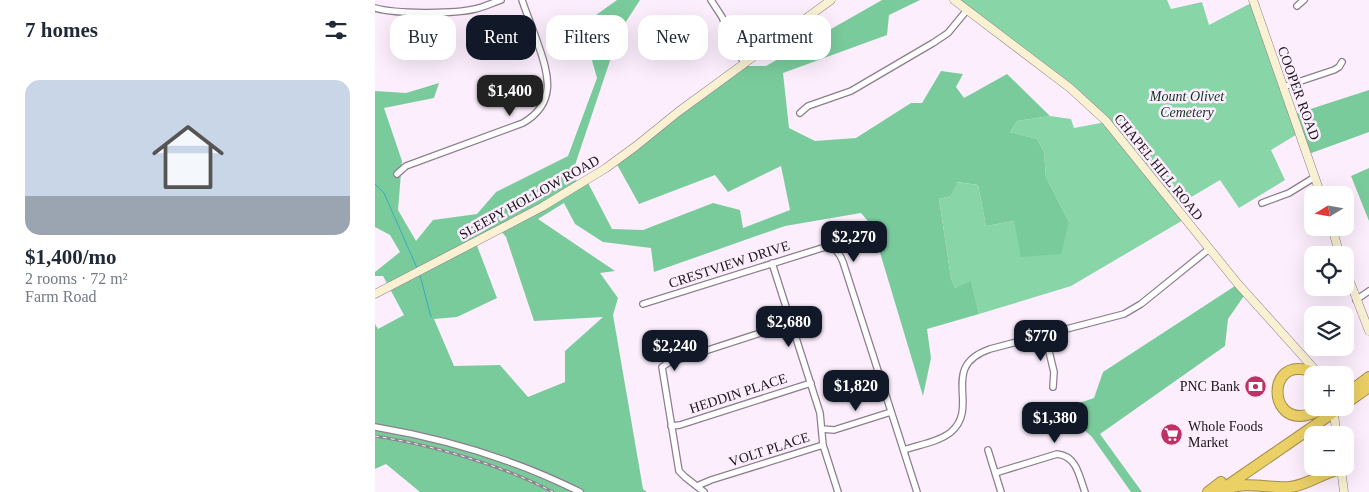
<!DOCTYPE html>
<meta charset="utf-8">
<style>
body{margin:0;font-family:"Times New Roman",serif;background:#f6f6f7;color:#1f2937;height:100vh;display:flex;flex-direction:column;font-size:19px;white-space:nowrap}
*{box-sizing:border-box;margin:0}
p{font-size:16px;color:#747a83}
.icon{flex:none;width:28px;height:28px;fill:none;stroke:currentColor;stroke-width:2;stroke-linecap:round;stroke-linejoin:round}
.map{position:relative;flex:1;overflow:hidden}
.side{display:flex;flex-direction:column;background:#fff;width:375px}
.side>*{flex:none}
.top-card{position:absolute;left:15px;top:15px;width:475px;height:45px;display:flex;gap:10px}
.needle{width:32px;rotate:259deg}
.tools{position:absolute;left:929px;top:186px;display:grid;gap:10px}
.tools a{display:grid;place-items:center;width:50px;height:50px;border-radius:10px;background:#fff;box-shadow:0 5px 20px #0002;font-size:25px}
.price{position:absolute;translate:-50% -42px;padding:0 11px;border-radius:10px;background:#111827;color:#fff;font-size:16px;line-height:32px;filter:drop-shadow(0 1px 2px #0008)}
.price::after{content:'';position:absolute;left:50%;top:30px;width:15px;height:11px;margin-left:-8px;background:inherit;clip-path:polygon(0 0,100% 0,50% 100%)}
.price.selected{background:#222;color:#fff}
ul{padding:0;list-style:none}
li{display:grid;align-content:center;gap:10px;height:265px;padding:0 25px}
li+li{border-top:1px solid #e0e1e3}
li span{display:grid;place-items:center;height:155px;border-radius:15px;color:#555}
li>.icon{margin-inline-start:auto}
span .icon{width:90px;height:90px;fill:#fffc;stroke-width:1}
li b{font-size:21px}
h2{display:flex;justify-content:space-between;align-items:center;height:60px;padding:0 25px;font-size:21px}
.pill{padding:0 18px;border-radius:15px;background:#fff;box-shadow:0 5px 20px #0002;font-size:18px;line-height:45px}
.pill.selected{background:#111827;color:#fff}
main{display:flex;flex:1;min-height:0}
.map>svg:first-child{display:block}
.green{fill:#88d5a7}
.forest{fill:#7acb9c;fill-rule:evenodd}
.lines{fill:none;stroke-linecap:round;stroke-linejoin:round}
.stream{stroke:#39aac2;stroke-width:1}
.street-casing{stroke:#8c7f8d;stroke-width:8}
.secondary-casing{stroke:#8c7f8d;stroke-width:9}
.highway-casing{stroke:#a28e4b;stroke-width:12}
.street{stroke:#fff;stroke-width:5.5}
.secondary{stroke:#f9f1d1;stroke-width:8}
.highway{stroke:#ebd066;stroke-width:10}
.rail-casing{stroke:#8e858f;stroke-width:3}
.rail{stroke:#fceefd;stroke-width:1;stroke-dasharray:4;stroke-linecap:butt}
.labels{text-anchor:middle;stroke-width:5;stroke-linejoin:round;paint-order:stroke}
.street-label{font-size:14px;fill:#191419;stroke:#fceefd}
.park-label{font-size:14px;font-style:italic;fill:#0f3320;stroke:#fceefd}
.poi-label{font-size:14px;fill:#191419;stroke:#fceefd;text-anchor:end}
</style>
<main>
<section class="side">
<h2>7 homes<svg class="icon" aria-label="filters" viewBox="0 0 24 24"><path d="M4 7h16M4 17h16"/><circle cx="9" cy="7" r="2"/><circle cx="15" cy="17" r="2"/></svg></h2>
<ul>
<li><span style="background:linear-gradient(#c9d6e8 75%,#9aa5b1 0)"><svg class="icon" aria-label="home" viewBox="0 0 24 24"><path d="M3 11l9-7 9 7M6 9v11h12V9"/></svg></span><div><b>$1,400/mo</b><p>2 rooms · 72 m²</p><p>Farm Road</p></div></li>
</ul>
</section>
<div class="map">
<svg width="994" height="492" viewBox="0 0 994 492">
<rect width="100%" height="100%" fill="#fceefd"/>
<path class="green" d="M579,0H792L796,9L827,2L834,25L878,2L924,133L896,150L910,180L864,208L845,180L801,206L810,219L696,286L604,314L596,282L580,288L576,278L564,199L576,196L581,182L603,185L611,226L639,221L694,222L671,177L669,152L662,139L635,132L642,121L675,116L696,119L699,128L731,122Z"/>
<path class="forest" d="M242,0H265L245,31L197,174L204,184L211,179L237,229L268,230L338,203L365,210L368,228L415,210L406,166L353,192L340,175L264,204L240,161L367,66H391L507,0H545L514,15L512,35L408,73L414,128L440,141L481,138L536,103H547L566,71L588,74L581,87L589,98L632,74L675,116L642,121L635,132L662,139L669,152L671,177L694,222L686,254L646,257L639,221L611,226L603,185L582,182L576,196L564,199L576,278L580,288L596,281L604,314L552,329L556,358L548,396L497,226L486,213L410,226L279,272L276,248L228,242L200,224L189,203L163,219L240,271L225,273L243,298L238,315L268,489L272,492H45L11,464L0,469V324L3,329L29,315L8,276H0V272L25,252L15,235L0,227V91L31,93L64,83L59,98L9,108L27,161L23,210L41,241L58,220L102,214L121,192L193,156L222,78L207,25ZM125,230L131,237L159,321L228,317L190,351V382L153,397L125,365L79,366L59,319L82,317L122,298L101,243Z
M994,90V132L931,155L917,115Z
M994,168V221L976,176Z
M863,284L871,293L853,319L850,346L725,434L767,492H756L717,437L686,409L719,398L728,372Z"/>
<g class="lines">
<path class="stream" d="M0,184L9,193L42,268
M45,275L56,317"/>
<defs>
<path id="street" d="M336,0L347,17L360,47L370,64
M922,6L929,0
M0,8C20,14 79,14 100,9C109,7 117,3 126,0
M908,87L959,70L964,67L967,62
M425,113L433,106L476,91L558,43L573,33L592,10
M22,174L31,166L148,123C182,103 174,75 163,44C158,29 152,15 147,0
M887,203L914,193L940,177
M397,263L445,413L448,445L463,492
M981,300L994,291
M268,304L447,248C459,245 464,252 468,262L542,492
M670,335L679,372L678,387
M296,426L305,425L436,383
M0,427C71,439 141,460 205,492
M447,429L459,430L516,412
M529,450C543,445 564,442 576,432C606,406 563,367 615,349L749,314L766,304L834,249
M613,450L626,492
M620,473L682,454C702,456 704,476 710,492
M322,486L336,480L448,445
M329,492L310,477L304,471L287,367L293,363L416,323"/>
<path id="secondary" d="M579,0L695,88L731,121L863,284L943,373
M878,0L946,195
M957,228L965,255
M970,269L994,331
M0,294L167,207L231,168L261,146L303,112L456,0
M958,409L962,435
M966,468L969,492"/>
<path id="highway" d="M944,374C938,372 932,369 925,369C895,367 895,416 925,416C934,416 943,411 951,408
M970,395L994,377
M970,404L994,387
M850,490C870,480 894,489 915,487C934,485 948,472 966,469
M833,492L846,482
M843,492L965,408"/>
</defs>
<use href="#street" class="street-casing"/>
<use href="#secondary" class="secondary-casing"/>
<use href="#highway" class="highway-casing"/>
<use href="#street" class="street"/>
<use href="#secondary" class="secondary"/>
<use href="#highway" class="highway"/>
<defs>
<path id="rail" d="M0,436C57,445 127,465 178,492"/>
</defs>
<use href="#rail" class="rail-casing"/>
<use href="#rail" class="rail"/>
</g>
<defs>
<symbol id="bank-disc" viewBox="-11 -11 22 22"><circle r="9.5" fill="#be3164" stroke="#fceefd"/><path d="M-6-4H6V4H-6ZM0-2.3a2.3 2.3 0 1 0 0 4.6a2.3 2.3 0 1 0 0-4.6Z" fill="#fff"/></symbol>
<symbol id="supermarket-disc" viewBox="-11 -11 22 22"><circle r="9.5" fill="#be3164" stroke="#fceefd"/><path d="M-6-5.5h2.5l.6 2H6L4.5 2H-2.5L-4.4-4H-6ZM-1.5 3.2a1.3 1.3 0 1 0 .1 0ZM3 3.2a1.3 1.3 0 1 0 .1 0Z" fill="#fff"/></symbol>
</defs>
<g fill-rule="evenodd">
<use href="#bank-disc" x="868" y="374" width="25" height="25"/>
<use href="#supermarket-disc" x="784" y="422" width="25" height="25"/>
</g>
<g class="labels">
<g class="street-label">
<text transform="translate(924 93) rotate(70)" y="5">COOPER ROAD</text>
<text transform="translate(784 167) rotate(51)" y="5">CHAPEL HILL ROAD</text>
<text transform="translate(154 197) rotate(-29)" y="5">SLEEPY HOLLOW ROAD</text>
<text transform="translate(354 264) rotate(-18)" y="5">CRESTVIEW DRIVE</text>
<text transform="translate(363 393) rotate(-18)" y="5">HEDDIN PLACE</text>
<text transform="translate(394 449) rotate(-18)" y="5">VOLT PLACE</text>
</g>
<g class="park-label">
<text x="812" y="101">Mount Olivet<tspan x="812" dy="16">Cemetery</tspan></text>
</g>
<g class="poi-label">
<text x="865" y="391">PNC Bank</text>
<text x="813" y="431" text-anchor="start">Whole Foods<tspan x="813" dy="16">Market</tspan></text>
</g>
</g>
</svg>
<div class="tools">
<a><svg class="needle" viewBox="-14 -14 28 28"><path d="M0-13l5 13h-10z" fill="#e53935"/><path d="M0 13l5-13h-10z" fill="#747a83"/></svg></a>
<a><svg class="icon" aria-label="locate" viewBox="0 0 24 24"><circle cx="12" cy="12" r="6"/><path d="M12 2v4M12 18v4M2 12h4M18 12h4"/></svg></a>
<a><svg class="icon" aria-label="layers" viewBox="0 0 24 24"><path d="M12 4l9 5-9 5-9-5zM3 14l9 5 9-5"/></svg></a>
<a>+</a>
<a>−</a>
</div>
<b class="price selected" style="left:135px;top:117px">$1,400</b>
<b class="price" style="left:479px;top:263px">$2,270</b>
<b class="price" style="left:414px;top:348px">$2,680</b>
<b class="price" style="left:666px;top:362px">$770</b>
<b class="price" style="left:300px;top:372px">$2,240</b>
<b class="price" style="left:481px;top:412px">$1,820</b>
<b class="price" style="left:680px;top:444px">$1,380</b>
<div class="top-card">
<a class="pill">Buy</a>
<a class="pill selected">Rent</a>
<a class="pill">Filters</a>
<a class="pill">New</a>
<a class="pill">Apartment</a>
</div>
</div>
</main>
